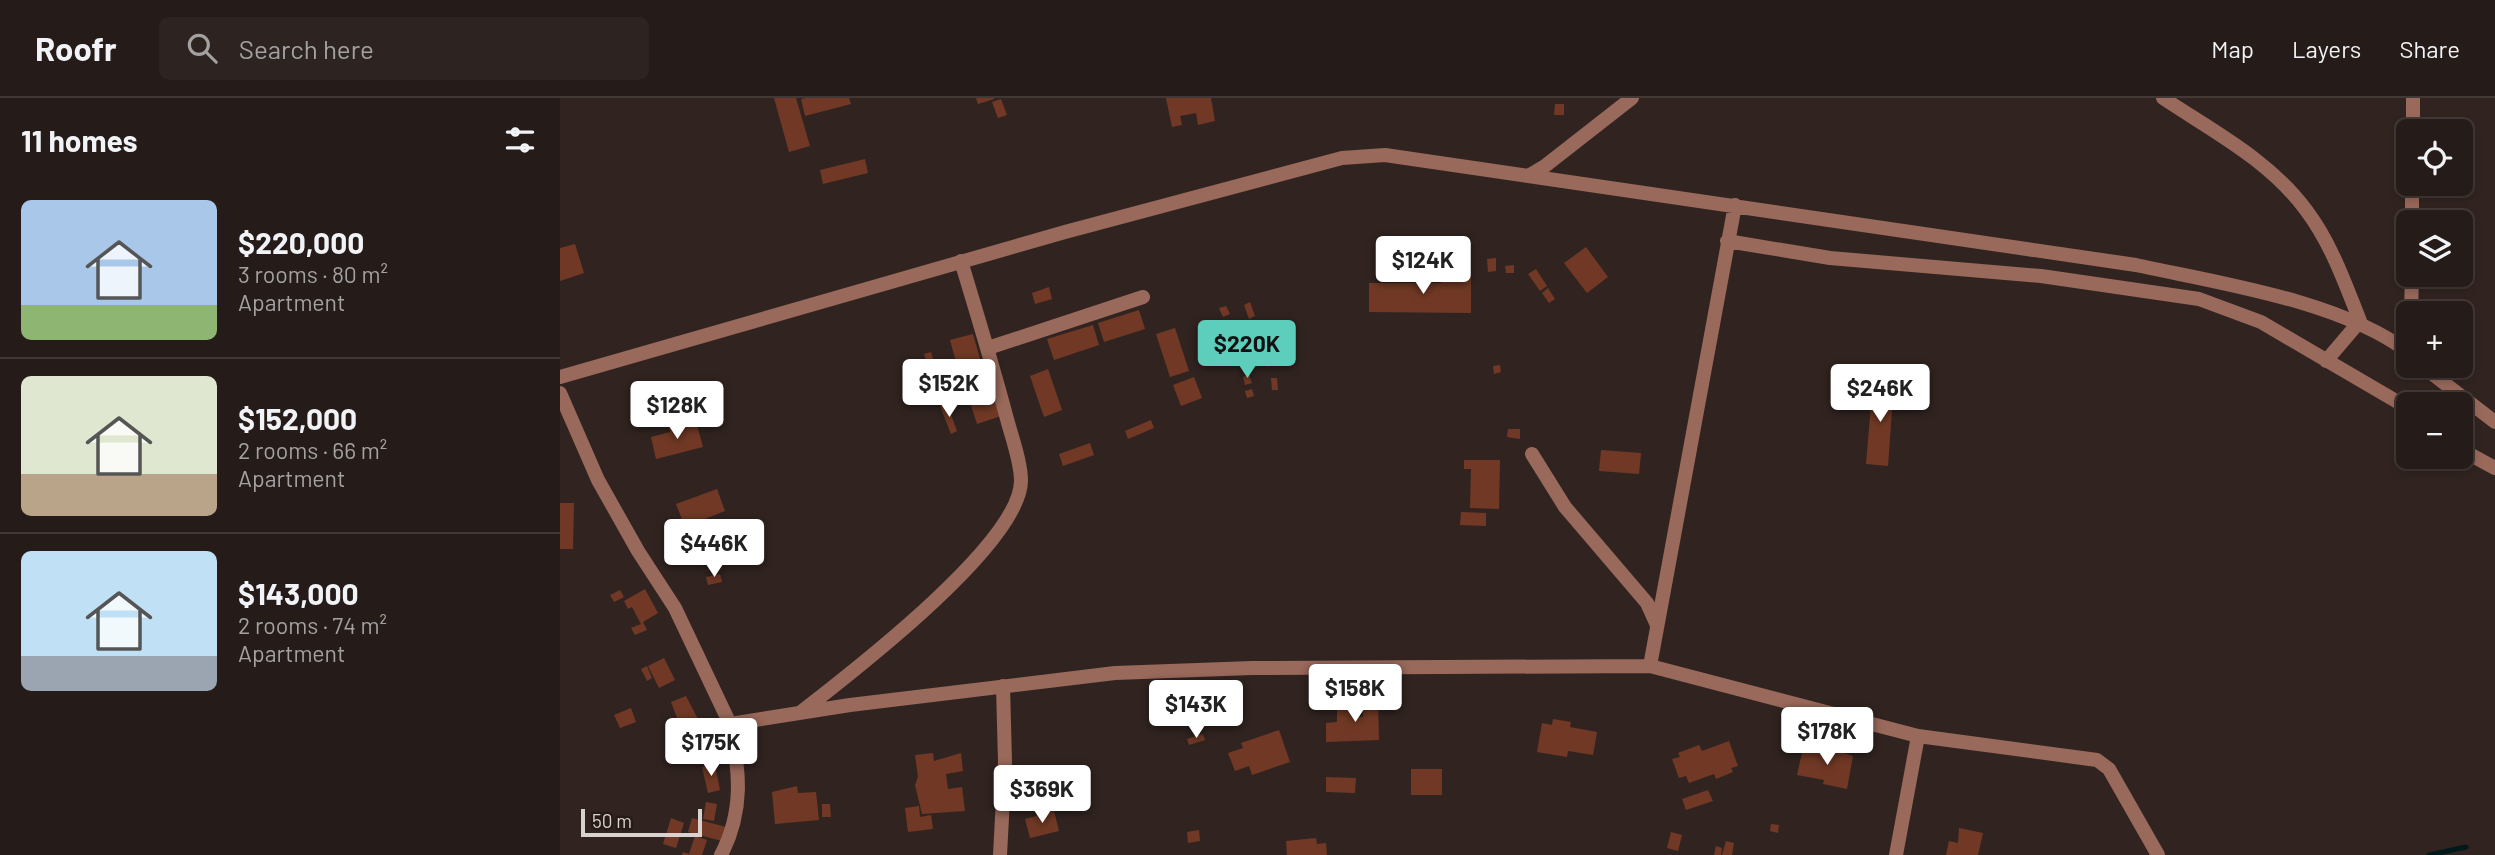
<!DOCTYPE html>
<meta charset="utf-8">
<style>
body{margin:0;font-family:Barlow,sans-serif;background:#2d2421;color:#f1f3f6;height:100vh;display:flex;flex-direction:column;font-size:26px;white-space:nowrap}
*{box-sizing:border-box;margin:0}
p{font-size:23px;color:#a3a1a2}
.icon{flex:none;width:38px;height:38px;fill:none;stroke:currentColor;stroke-width:2;stroke-linecap:round;stroke-linejoin:round}
.map{position:relative;flex:1;overflow:hidden}
.panel{display:flex;flex-direction:column;background:#251b18;width:560px}
.panel>*{flex:none}
.buttons{position:absolute;left:1836px;top:21px;display:grid;gap:14px}
.buttons a{display:grid;place-items:center;width:77px;height:77px;border-radius:10px;background:#251b18;box-shadow:0 4px 10px #0003,0 0 0 2px #423937;font-size:35px}
.scale{position:absolute;left:21px;bottom:18px;width:121px;box-sizing:border-box;padding-left:7px;border:4px solid #dad2cf;border-top:0;font-size:19px;line-height:24px;white-space:nowrap;color:#dad2cf;-webkit-text-stroke:5px #271b17;paint-order:stroke}
.price{position:absolute;translate:-50% -60px;padding:0 16px;border-radius:7px;background:#fff;color:#222;font-size:23px;line-height:46px;filter:drop-shadow(0 2px 4px #0008)}
.price::after{content:'';position:absolute;left:50%;top:42px;width:21px;height:16px;margin-left:-10px;background:inherit;clip-path:polygon(0 0,100% 0,50% 100%)}
.price.selected{background:#5ccebb;color:#111}
ul{padding:0;list-style:none}
li{display:flex;align-items:center;gap:21px;height:175px;padding:0 21px}
li+li{border-top:2px solid #423937}
li span{display:grid;place-items:center;flex:none;width:196px;height:140px;border-radius:10px;color:#555}
li>.icon{margin-inline-start:auto}
span .icon{width:84px;height:84px;fill:#fffc;stroke-width:1}
li b{font-size:30px}
h2{display:flex;justify-content:space-between;align-items:center;height:84px;padding:0 21px;font-size:30px}
header{display:flex;align-items:center;gap:42px;box-sizing:border-box;height:98px;padding:0 35px;background:#251b18;border-bottom:2px solid #423937}
header strong{font-size:33px}
nav{display:flex;gap:38px;margin-inline-start:auto;font-size:24px}
.search{width:490px;height:63px;background:#2d2421;display:flex;align-items:center;gap:18px;box-sizing:border-box;padding:0 24px;border-radius:10px;color:#a3a1a2;font-size:26px}
main{display:flex;flex:1;min-height:0}
.map>svg:first-child{display:block}
.lines{fill:none;stroke-linecap:round;stroke-linejoin:round}
.stream{stroke:#001a1b;stroke-width:5}
.building{fill:#713925}
.street{stroke:#99695b;stroke-width:14}
</style>
<header>
<strong>Roofr</strong>
<div class="search"><svg class="icon" aria-label="search" viewBox="0 0 24 24"><circle cx="10" cy="10" r="6"/><path d="M15 15l6 6"/></svg>Search here</div>
<nav><a>Map</a><a>Layers</a><a>Share</a></nav>
</header>
<main>
<section class="panel">
<h2>11 homes<svg class="icon" aria-label="filters" viewBox="0 0 24 24"><path d="M4 7h16M4 17h16"/><circle cx="9" cy="7" r="2"/><circle cx="15" cy="17" r="2"/></svg></h2>
<ul>
<li><span style="background:linear-gradient(#a9c7e8 75%,#8fb573 0)"><svg class="icon" aria-label="home" viewBox="0 0 24 24"><path d="M3 11l9-7 9 7M6 9v11h12V9"/></svg></span><div><b>$220,000</b><p>3 rooms · 80 m²</p><p>Apartment</p></div></li>
<li><span style="background:linear-gradient(#dfe7d0 70%,#b9a48a 0)"><svg class="icon" aria-label="home" viewBox="0 0 24 24"><path d="M3 11l9-7 9 7M6 9v11h12V9"/></svg></span><div><b>$152,000</b><p>2 rooms · 66 m²</p><p>Apartment</p></div></li>
<li><span style="background:linear-gradient(#bfe0f5 75%,#9aa5b1 0)"><svg class="icon" aria-label="home" viewBox="0 0 24 24"><path d="M3 11l9-7 9 7M6 9v11h12V9"/></svg></span><div><b>$143,000</b><p>2 rooms · 74 m²</p><p>Apartment</p></div></li>
</ul>
</section>
<div class="map">
<svg width="1935" height="757" viewBox="0 0 1935 757">
<rect width="100%" height="100%" fill="#312420"/>
<g class="lines">
<path class="stream" d="M1869,757L1906,749"/>
</g>
<path class="building" d="M214,0H236L250,48L229,54Z
M245,0H289L291,6L245,18L241,1Z
M416,0H434V1L418,6Z
M606,0H651L655,23L638,27L636,15L620,18L622,27L612,29Z
M441,1L447,17L438,20L432,4Z
M995,6H1004V17H994Z
M305,61L308,75L263,86L260,72Z
M1900,111H1906L1905,123L1898,122Z
M15,146L24,175L0,183V150Z
M1026,149L1048,179L1027,195L1004,165Z
M936,160V173L928,174L927,161Z
M954,167V175H946L945,168Z
M976,171L987,188L980,193L968,176Z
M881,177H911V215L809,214V185H881Z
M489,189L492,201L475,206L472,195Z
M988,190L995,201L989,205L982,195Z
M690,204L695,218L689,221L684,207Z
M666,208L670,216L663,219L659,210Z
M579,212L585,231L544,244L538,225Z
M533,227L539,247L494,262L487,241Z
M615,230L629,273L610,279L596,236Z
M413,236L421,264L398,271L390,242Z
M680,249L682,258L676,259L674,251Z
M371,254L378,276L371,278L364,256Z
M710,258L713,267L708,269L705,260Z
M940,267L941,274L934,276L933,268Z
M488,271L502,312L484,319L470,278Z
M689,277L692,285L685,287L683,279Z
M634,279L642,300L621,308L613,287Z
M711,280H717L718,292H712Z
M1313,283L1334,285L1328,368L1306,366Z
M430,284L441,318L417,326L406,292Z
M692,291L694,298L687,300L685,293Z
M387,306L397,333L391,336L380,308Z
M591,322L594,330L568,341L565,333Z
M125,324L127,329L137,327L143,349L96,361L91,339L110,334L109,328Z
M948,331H960V341L947,339Z
M530,345L534,357L503,368L499,356Z
M1041,352L1081,355L1079,376L1039,373Z
M904,362H940L939,411L910,410L911,371H904Z
M157,391L165,413L125,429L116,406Z
M0,405H14L13,451H0Z
M901,414L926,415V428L900,427Z
M152,443L154,452L136,457L134,448Z
M160,476L162,484L148,487L146,479Z
M85,491L98,515L83,524L87,532L75,537L71,530L81,526L72,509L68,511L64,503Z
M60,492L64,499L54,504L50,497Z
M104,560L115,582L99,590L88,568Z
M87,568L92,580L87,583L81,571Z
M126,598L139,623L121,630L111,604Z
M655,602L662,622L643,628L636,609Z
M802,602H818L819,642L766,644V625L777,624V610L792,609L793,619H803Z
M71,610L76,624L60,630L54,617Z
M993,621L1011,624L1010,629L1037,634L1033,657L1008,653L1007,659L977,654L982,625L992,627Z
M719,632L730,664L692,677L689,668L675,673L668,655L683,650L681,645Z
M643,636L645,642L629,647L627,641Z
M142,637L143,641L147,639L151,650L147,652L148,657L133,663L126,642Z
M1169,643L1178,668L1171,670L1173,674L1156,681L1154,676L1129,685L1126,678L1119,680L1112,661L1120,659L1118,655L1139,647L1142,653Z
M1269,649L1293,658L1287,691L1263,686L1264,682L1237,677L1243,650L1268,655Z
M373,655L374,663L401,655L403,673L386,676L388,691L402,689L405,713L362,716L355,687L358,679L355,657Z
M155,666L160,692L148,695L142,669Z
M851,671H882V697H851Z
M766,679L796,680L795,695L766,694Z
M237,688L238,695L256,694L259,722L215,726L212,694Z
M1148,692L1153,703L1126,712L1122,701Z
M146,704L157,706L154,723L143,721Z
M262,706H270L271,719H262Z
M359,708L360,719L371,717L373,731L348,734L345,710Z
M494,713L499,733L470,740L465,721Z
M111,720L124,725L116,750L103,746Z
M132,720L166,729L162,743L128,734Z
M1211,726L1219,727L1218,735L1210,733Z
M1399,730L1423,735L1418,757H1386L1389,743L1398,745Z
M639,732L640,743L628,745L627,734Z
M1111,734L1122,737L1118,753L1107,750Z
M135,738L147,742L142,757H122L123,754L129,756Z
M756,740L757,746L766,745L767,757H727L726,743Z
M1166,743L1174,745L1172,757H1162Z
M1156,748L1162,750L1161,757H1154Z"/>
<g class="lines">
<path class="street" d="M1603,0C1654,34 1709,62 1746,112C1771,145 1785,185 1800,223
M1853,33V0
M970,77L985,68L1072,0
M1852,124V86
M1167,143L1270,160L1481,178L1639,201L1701,224L1848,310
M1851,215L1852,177
M428,250L583,199
M1766,263L1800,223
M1862,268L1935,324
M0,279L505,134L782,60L825,57L1576,167C1659,185 1781,203 1848,254
M0,295L38,382L78,453L115,510L170,626L290,607L555,575L692,570L1090,568L1358,638L1336,757
M1900,351L1935,370
M972,356L1005,409L1087,505L1097,527
M1090,568L1175,107
M241,614C291,575 460,446 461,383C461,364 452,340 447,321C433,268 417,216 401,163
M1358,638L1537,662L1549,671L1598,757
M161,757C184,713 180,673 170,626
M440,757L445,664L443,588"/>
</g>
</svg>
<div class="buttons">
<a><svg class="icon" aria-label="locate" viewBox="0 0 24 24"><circle cx="12" cy="12" r="6"/><path d="M12 2v4M12 18v4M2 12h4M18 12h4"/></svg></a>
<a><svg class="icon" aria-label="layers" viewBox="0 0 24 24"><path d="M12 4l9 5-9 5-9-5zM3 14l9 5 9-5"/></svg></a>
<a>+</a>
<a>−</a>
</div>
<div class="scale">50 m</div>
<b class="price" style="left:863px;top:198px">$124K</b>
<b class="price selected" style="left:687px;top:282px">$220K</b>
<b class="price" style="left:389px;top:321px">$152K</b>
<b class="price" style="left:1320px;top:326px">$246K</b>
<b class="price" style="left:117px;top:343px">$128K</b>
<b class="price" style="left:154px;top:481px">$446K</b>
<b class="price" style="left:795px;top:626px">$158K</b>
<b class="price" style="left:636px;top:642px">$143K</b>
<b class="price" style="left:1267px;top:669px">$178K</b>
<b class="price" style="left:151px;top:680px">$175K</b>
<b class="price" style="left:482px;top:727px">$369K</b>
</div>
</main>
